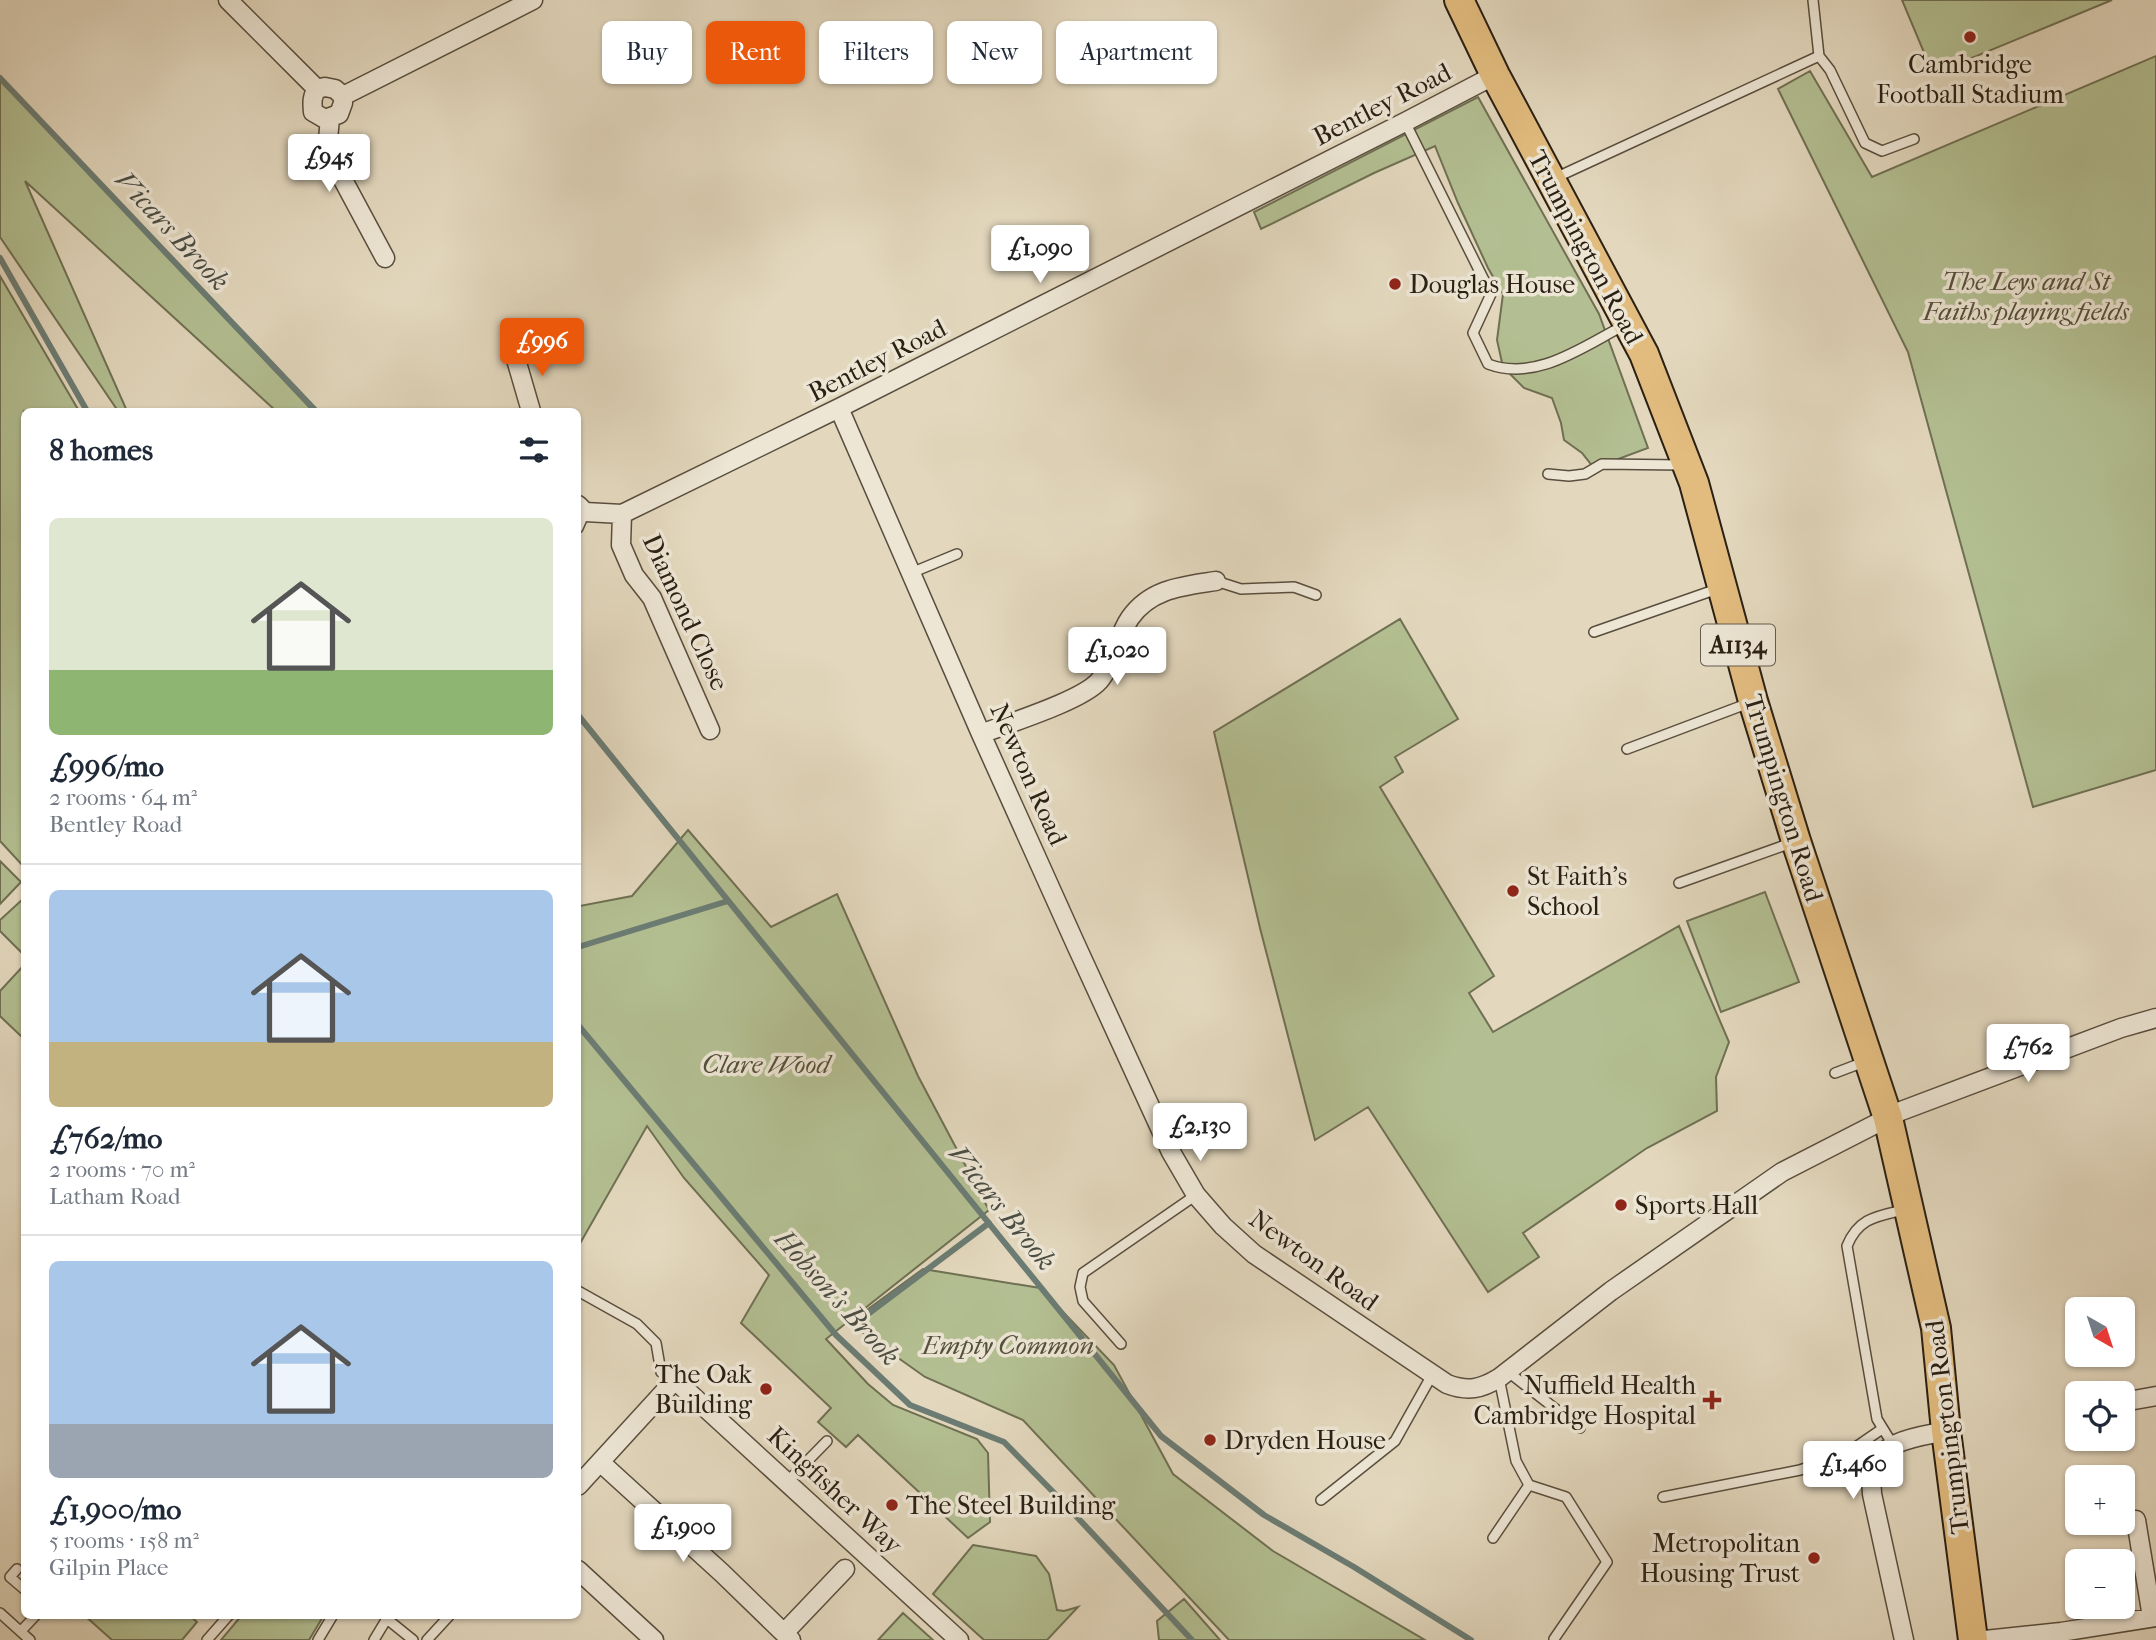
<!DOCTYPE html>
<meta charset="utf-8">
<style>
body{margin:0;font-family:"IM FELL French Canon",serif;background:#f6f6f7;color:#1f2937;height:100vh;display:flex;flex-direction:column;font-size:26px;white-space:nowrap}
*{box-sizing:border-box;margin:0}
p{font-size:23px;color:#747a83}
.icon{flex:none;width:38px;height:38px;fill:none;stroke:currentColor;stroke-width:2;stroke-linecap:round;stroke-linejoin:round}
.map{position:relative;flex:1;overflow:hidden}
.side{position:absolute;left:21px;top:408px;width:560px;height:1211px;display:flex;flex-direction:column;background:#fff;border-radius:10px;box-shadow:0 2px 5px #0004}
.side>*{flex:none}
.hud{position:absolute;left:602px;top:21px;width:665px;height:63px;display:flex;gap:14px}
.needle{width:46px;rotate:141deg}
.tools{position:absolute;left:2065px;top:1297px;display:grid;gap:14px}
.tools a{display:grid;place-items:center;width:70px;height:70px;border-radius:10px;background:#fff;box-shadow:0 2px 5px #0004;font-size:35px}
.price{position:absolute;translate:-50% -60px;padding:0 16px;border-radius:7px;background:#fff;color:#222;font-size:23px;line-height:46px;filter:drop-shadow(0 2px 4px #0008)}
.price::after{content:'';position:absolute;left:50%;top:42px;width:21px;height:16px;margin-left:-10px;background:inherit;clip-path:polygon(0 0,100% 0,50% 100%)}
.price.selected{background:#ea580c;color:#fff}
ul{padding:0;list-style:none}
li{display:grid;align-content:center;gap:14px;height:371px;padding:0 28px}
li+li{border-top:2px solid #e0e1e3}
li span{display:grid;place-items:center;height:217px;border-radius:10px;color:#555}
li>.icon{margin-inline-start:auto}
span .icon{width:126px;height:126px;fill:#fffc;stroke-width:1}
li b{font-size:30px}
h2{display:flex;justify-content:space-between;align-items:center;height:84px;padding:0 28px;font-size:30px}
.tag{padding:0 24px;border-radius:10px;background:#fff;box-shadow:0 2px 5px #0004;font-size:24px;line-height:63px}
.tag.selected{background:#ea580c;color:#fff}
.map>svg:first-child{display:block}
.green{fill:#b3bf92;stroke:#6f7053;stroke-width:2}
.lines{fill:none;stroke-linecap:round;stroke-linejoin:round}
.stream{stroke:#6b7c74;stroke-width:6}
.lane-casing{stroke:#594e3e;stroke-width:12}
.street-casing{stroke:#594e3e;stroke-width:21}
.primary-casing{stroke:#2b2014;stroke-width:32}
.lane{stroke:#ede6d5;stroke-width:9}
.street{stroke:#ede6d5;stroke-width:18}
.primary{stroke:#e2bc7f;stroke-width:28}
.poi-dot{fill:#8f2418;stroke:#ede6d5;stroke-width:2.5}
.labels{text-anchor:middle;stroke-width:7;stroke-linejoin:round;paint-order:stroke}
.shield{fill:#ede6d5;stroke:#655b4e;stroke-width:2}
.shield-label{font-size:24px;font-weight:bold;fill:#2b2014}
.poi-label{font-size:26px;fill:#2b2014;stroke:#ede6d5;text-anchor:start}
.street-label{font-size:26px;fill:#2b2014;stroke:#ede6d5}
.park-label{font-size:26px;font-style:italic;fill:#54503a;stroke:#ede6d5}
.water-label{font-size:28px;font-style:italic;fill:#4b4e44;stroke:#ede6d5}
</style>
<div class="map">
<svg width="2156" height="1640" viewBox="0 0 2156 1640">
<rect width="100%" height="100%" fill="#e3d8be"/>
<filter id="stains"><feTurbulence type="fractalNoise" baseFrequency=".00286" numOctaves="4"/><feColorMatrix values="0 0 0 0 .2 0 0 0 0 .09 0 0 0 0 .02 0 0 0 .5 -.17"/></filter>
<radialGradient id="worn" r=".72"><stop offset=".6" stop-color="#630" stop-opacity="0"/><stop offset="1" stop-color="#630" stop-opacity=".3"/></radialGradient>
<path class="green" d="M1902,0H2112L1933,74Z
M2156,56V770L2033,807L1908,352L1778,89L1810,71L1872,177Z
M0,79L313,411H276L25,181L127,411H118L0,237Z
M1478,97L1599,314L1648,448L1594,468L1582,453L1564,440L1561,423L1552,398L1524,388L1503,367L1497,340L1503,294L1488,268L1458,203L1435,146L1374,173L1261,229L1254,212Z
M0,276L79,411H24V867L0,841Z
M1400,619L1458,719L1395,757L1403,772L1380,787L1494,976L1469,993L1493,1032L1679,926L1729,1042L1716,1077L1717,1111L1647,1148L1523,1233L1539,1257L1488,1292L1368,1107L1315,1140L1260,928L1214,732Z
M688,830L771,927L837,894L918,1076L989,1210L826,1339L868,1384L893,1405L977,1439L988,1453L990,1522L968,1538L858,1435L846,1447L818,1422L831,1408L741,1323L769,1275L684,1178L647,1126L578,1247V904L580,906L632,896Z
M0,861L21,882L0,904Z
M1765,892L1799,982L1721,1012L1687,921Z
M24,898V955L0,931V920Z
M24,965V1039L0,1016V991Z
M923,1269L1040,1288L1114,1365L1173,1474L1273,1551L1425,1640H1229L1023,1420L925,1377L849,1323Z
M973,1545L1036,1556L1049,1574L1057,1610L1064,1611L1078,1607L1047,1640H984L933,1594Z
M1184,1599L1220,1640H1159L1157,1621Z
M903,1613L933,1640H878Z
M84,1615H189L197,1622L182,1640H112Z
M242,1615H324L309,1640H221Z"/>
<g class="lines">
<path class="stream" d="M0,78L316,411
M0,258L87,411
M578,715L1161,1436L1264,1515L1354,1567L1471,1640
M578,947L728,901
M578,1025L836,1335L910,1405L1004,1442L1062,1501L1192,1640
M856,1323L989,1223"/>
<defs>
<path id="lane" d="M1813,0L1819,56L1830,70L1865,143L1882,151L1914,139
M1405,122L1491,294L1473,333L1488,364C1536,382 1582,347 1623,326
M1555,178L1819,56
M1548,474L1569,476L1585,474L1602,464L1681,465
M578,528L585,512
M911,573L957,554
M1216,581L1241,589L1294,587L1316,595
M1594,632L1720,588
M1627,749L1749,703
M1679,883L1791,843
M1835,1073L1864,1062
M578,1291L637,1324L656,1343L661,1372L667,1373L675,1380
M1121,1344L1083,1301L1080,1287L1083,1273L1196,1195
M1507,1371L1580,1428
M1893,1445L1877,1419L1847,1246C1859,1216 1880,1216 1907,1209
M787,1482L827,1441
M1529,1485L1566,1497L1607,1562L1554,1639
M1663,1497L1800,1470L1847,1453L1882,1429
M1321,1500L1395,1441L1432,1375
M1493,1538L1529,1485L1516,1461L1499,1378
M17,1569L10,1577L24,1589
M0,1613L30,1640
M387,1619L413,1640
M21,1631L36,1615
M207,1640L229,1615
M318,1640L333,1615
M374,1640L389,1615
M427,1640L450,1615"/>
<path id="street" d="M228,0L317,89
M325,87L335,89L343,96V103L339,114L325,119L313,112C312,102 312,96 317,89Z
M343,96L533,0
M330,118L327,150L385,258
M515,356L531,411
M839,408L981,734L1076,945L1171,1152L1196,1195L1223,1226L1254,1254L1447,1384C1468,1392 1481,1389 1499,1378L1611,1291L1782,1172L1901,1111L2121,1028L2156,1018
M578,505L585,512L622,514L839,408L1405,122L1495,75
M622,514L621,545L634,575L652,598L710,730
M981,734C1009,723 1081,701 1099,681C1114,663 1117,637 1130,618C1151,588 1184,586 1216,581
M2123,1402L2156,1396
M600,1462L722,1573L791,1640
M578,1486L675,1380L959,1640
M2136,1520L2152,1617
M578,1570L654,1640
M784,1633L845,1569
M1904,1640L1872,1494C1872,1487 1870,1478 1872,1472C1881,1439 1918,1437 1946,1431
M1985,1640L2061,1632L2156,1617"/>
<path id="primary" d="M1459,0L1495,75L1644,354L1694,483L1753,701L1796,841L1888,1118L1936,1328L1946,1431L1973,1640"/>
</defs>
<use href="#lane" class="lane-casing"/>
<use href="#street" class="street-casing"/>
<use href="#primary" class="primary-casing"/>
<use href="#lane" class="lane"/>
<use href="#street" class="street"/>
<use href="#primary" class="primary"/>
</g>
<g class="poi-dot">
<circle cx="1970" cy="37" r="7"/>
<circle cx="1395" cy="284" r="7"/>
<circle cx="1513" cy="891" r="7"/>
<circle cx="1621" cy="1205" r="7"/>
<circle cx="766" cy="1389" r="7"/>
<path d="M1708.5 1389.5h7v7h7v7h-7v7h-7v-7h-7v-7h7z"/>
<circle cx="1210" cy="1440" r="7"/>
<circle cx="892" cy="1505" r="7"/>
<circle cx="1814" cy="1558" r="7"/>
</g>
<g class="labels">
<rect class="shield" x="1701" y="624.5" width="74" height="41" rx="5"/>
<g class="shield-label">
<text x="1738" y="653">A1134</text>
</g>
<g class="poi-label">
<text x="1970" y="73" text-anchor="middle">Cambridge<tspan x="1970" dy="30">Football Stadium</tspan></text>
<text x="1409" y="293">Douglas House</text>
<text x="1527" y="885">St Faith's<tspan x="1527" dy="30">School</tspan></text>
<text x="1635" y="1214">Sports Hall</text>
<text x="752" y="1383" text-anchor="end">The Oak<tspan x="752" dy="30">Building</tspan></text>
<text x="1696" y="1394" text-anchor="end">Nuffield Health<tspan x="1696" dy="30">Cambridge Hospital</tspan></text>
<text x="1224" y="1449">Dryden House</text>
<text x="906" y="1514">The Steel Building</text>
<text x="1800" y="1552" text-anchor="end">Metropolitan<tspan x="1800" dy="30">Housing Trust</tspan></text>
</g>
<g class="street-label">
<text transform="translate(1382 104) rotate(-27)" y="9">Bentley Road</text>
<text transform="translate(1586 247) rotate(62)" y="9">Trumpington Road</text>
<text transform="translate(877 360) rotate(-27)" y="9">Bentley Road</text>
<text transform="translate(686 612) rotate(65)" y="9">Diamond Close</text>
<text transform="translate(1029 774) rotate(66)" y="9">Newton Road</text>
<text transform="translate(1784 798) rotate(73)" y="9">Trumpington Road</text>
<text transform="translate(1314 1260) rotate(36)" y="9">Newton Road</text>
<text transform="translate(1947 1427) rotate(-97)" y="9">Trumpington Road</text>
<text transform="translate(835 1490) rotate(43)" y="9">Kingfisher Way</text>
</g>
<g class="park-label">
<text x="2026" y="290">The Leys and St<tspan x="2026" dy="30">Faiths playing fields</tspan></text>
<text x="766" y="1073">Clare Wood</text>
<text x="1008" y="1354">Empty Common</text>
</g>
<g class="water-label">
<text transform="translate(173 230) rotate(47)" y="10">Vicars Brook</text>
<text transform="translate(1003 1207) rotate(51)" y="10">Vicars Brook</text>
<text transform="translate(838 1297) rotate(48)" y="10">Hobson's Brook</text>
</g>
</g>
<rect width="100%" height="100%" filter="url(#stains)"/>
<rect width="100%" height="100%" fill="url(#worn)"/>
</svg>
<div class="tools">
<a><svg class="needle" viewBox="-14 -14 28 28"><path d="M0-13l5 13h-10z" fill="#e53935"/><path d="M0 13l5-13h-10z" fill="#747a83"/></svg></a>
<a><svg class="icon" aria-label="locate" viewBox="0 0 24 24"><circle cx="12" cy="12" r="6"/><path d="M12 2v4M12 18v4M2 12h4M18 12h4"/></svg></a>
<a>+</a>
<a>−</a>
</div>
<b class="price" style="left:329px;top:194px">£945</b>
<b class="price" style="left:1040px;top:285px">£1,090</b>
<b class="price selected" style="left:542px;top:378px">£996</b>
<b class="price" style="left:1117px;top:687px">£1,020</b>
<b class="price" style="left:2028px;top:1084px">£762</b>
<b class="price" style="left:1200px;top:1163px">£2,130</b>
<b class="price" style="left:1853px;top:1501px">£1,460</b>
<b class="price" style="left:683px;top:1564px">£1,900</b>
<div class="hud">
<a class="tag">Buy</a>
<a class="tag selected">Rent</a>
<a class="tag">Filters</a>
<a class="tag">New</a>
<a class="tag">Apartment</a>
</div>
<section class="side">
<h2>8 homes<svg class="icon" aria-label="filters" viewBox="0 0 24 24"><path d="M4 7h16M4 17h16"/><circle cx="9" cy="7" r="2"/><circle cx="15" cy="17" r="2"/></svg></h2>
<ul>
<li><span style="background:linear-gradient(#dfe7d0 70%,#8fb573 0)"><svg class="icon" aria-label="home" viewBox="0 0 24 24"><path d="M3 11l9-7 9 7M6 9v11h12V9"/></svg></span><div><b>£996/mo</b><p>2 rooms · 64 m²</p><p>Bentley Road</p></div></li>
<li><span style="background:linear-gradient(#a9c7e8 70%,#c2b280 0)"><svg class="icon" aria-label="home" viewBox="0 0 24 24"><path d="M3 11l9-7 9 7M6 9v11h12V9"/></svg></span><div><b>£762/mo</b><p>2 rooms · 70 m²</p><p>Latham Road</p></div></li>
<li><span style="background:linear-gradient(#a9c7e8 75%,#9aa5b1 0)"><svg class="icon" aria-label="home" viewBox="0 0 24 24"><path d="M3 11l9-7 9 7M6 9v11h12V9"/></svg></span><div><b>£1,900/mo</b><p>5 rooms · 158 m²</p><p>Gilpin Place</p></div></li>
</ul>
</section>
</div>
